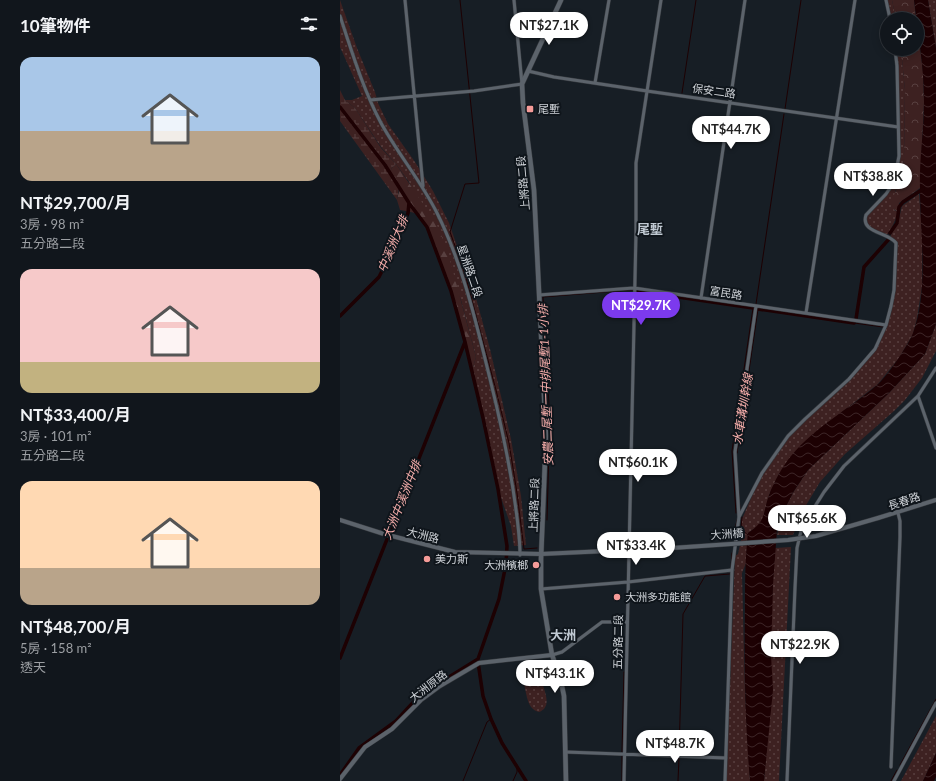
<!DOCTYPE html>
<html lang="zh-TW">
<meta charset="utf-8">
<style>
body{margin:0;font-family:Lato,"Noto Sans TC",sans-serif;background:#1e2329;color:#f1f3f6;height:100vh;display:flex;flex-direction:column;font-size:15px;white-space:nowrap}
*{box-sizing:border-box;margin:0}
p{font-size:13px;color:#9c9fa3}
.icon{flex:none;width:22px;height:22px;fill:none;stroke:currentColor;stroke-width:2;stroke-linecap:round;stroke-linejoin:round}
.map{position:relative;flex:1;overflow:hidden}
.sheet{display:flex;flex-direction:column;background:#11161c;width:340px}
.sheet>*{flex:none}
.controls{position:absolute;left:540px;top:12px;display:grid;gap:8px}
.controls a{display:grid;place-items:center;width:44px;height:44px;border-radius:50%;background:#11161c;box-shadow:0 2px 10px #0003,0 0 0 1px #30353b;font-size:20px}
.price{position:absolute;translate:-50% -34px;padding:0 9px;border-radius:14px;background:#fff;color:#222;font-size:13px;line-height:26px;filter:drop-shadow(0 1px 2px #0008)}
.price::after{content:'';position:absolute;left:50%;top:24px;width:12px;height:9px;margin-left:-6px;background:inherit;clip-path:polygon(0 0,100% 0,50% 100%)}
.price.active{background:#7c3aed;color:#fff}
ul{padding:0;list-style:none}
li{display:grid;align-content:center;gap:8px;height:212px;padding:0 20px}
li span{display:grid;place-items:center;height:124px;border-radius:12px;color:#555}
li>.icon{margin-inline-start:auto}
span .icon{width:72px;height:72px;fill:#fffc;stroke-width:1}
li b{font-size:17px}
h2{display:flex;justify-content:space-between;align-items:center;height:48px;padding:0 20px;font-size:17px}
main{display:flex;flex:1;min-height:0}
.map>svg:first-child{display:block}
.grass{fill:url(#grass-dots)}
.forest{fill:url(#forest-firs)}
.wetland{fill:url(#wetland-marsh)}
.park{fill:url(#park-crowns)}
.water{fill:url(#water-waves)}
.lines{fill:none;stroke-linecap:round;stroke-linejoin:round}
.stream{stroke:#1d0103;stroke-width:1}
.canal{stroke:#1d0103;stroke-width:3.5}
.minor-casing{stroke:#35393e;stroke-width:4}
.tertiary-casing{stroke:#35393e;stroke-width:5}
.secondary-casing{stroke:#35393e;stroke-width:5.5}
.minor{stroke:#5c636b;stroke-width:3}
.tertiary{stroke:#5c636b;stroke-width:4}
.secondary{stroke:#5c636b;stroke-width:4.5}
.tertiary-bridge-casing{stroke:#35393e;stroke-width:5;stroke-linecap:butt}
.tertiary-bridge{stroke:#5c636b;stroke-width:4}
.poi-dot{fill:#f59b98;stroke:#0f151b;stroke-width:1.5}
.labels{text-anchor:middle;stroke-width:4;stroke-linejoin:round;paint-order:stroke}
.street-label{font-size:11px;fill:#cfd3d8;stroke:#0f151b}
.poi-label{font-size:11px;fill:#cfd3d8;stroke:#0f151b;text-anchor:start}
.water-label{font-size:12px;font-style:italic;fill:#f8afac;stroke:#0f151b}
.quarter-label{font-size:13px;font-weight:bold;fill:#c0c9d2;stroke:#0f151b}
</style>
<main>
<section class="sheet">
<h2>10筆物件<svg class="icon" aria-label="filters" viewBox="0 0 24 24"><path d="M4 7h16M4 17h16"/><circle cx="9" cy="7" r="2"/><circle cx="15" cy="17" r="2"/></svg></h2>
<ul>
<li><span style="background:linear-gradient(#a9c7e8 60%,#b9a48a 0)"><svg class="icon" aria-label="home" viewBox="0 0 24 24"><path d="M3 11l9-7 9 7M6 9v11h12V9"/></svg></span><div><b>NT$29,700/月</b><p>3房 · 98 m²</p><p>五分路二段</p></div></li>
<li><span style="background:linear-gradient(#f6c9c9 75%,#c2b280 0)"><svg class="icon" aria-label="home" viewBox="0 0 24 24"><path d="M3 11l9-7 9 7M6 9v11h12V9"/></svg></span><div><b>NT$33,400/月</b><p>3房 · 101 m²</p><p>五分路二段</p></div></li>
<li><span style="background:linear-gradient(#ffd9b3 70%,#b9a48a 0)"><svg class="icon" aria-label="home" viewBox="0 0 24 24"><path d="M3 11l9-7 9 7M6 9v11h12V9"/></svg></span><div><b>NT$48,700/月</b><p>5房 · 158 m²</p><p>透天</p></div></li>
</ul>
</section>
<div class="map">
<svg width="596" height="781" viewBox="0 0 596 781">
<defs>
<pattern id="grass-dots" width="8" height="8" patternUnits="userSpaceOnUse"><rect width="8" height="8" fill="#3d2121"/><path d="M2 2h.1M6 6h.1" fill="none" stroke="#584040" stroke-width="1.8" stroke-linecap="round"/></pattern>
<pattern id="forest-firs" width="22" height="20" patternUnits="userSpaceOnUse"><rect width="22" height="20" fill="#3d2121"/><path d="M5 1l3.5 6h-7zM16 11l3.5 6h-7z" fill="#584040"/></pattern>
<pattern id="wetland-marsh" width="20" height="14" patternUnits="userSpaceOnUse"><rect width="20" height="14" fill="#3d2121"/><path d="M1 5h8M5 5V1M11 12h8M15 12V8" fill="none" stroke="#584040"/></pattern>
<pattern id="park-crowns" width="20" height="18" patternUnits="userSpaceOnUse"><rect width="20" height="18" fill="#3d2121"/><path d="M2 6a3 3 0 1 1 6 0M12 15a3 3 0 1 1 6 0" fill="none" stroke="#584040"/></pattern>
<pattern id="water-waves" width="16" height="10" patternUnits="userSpaceOnUse"><rect width="16" height="10" fill="#1d0103"/><path d="M0 5q4-4 8 0t8 0" fill="none" stroke="#3d2527"/></pattern>
</defs>
<rect width="100%" height="100%" fill="#171e25"/>
<path class="grass" d="M0,0L17,48L35,92L38,103L48,124L75,162L93,191L109,223L117,246L128,269L150,349L171,439L181,496L186,545L174,546L171,526L158,489L143,418L132,371L136,357L121,300L69,182L56,164L41,147L15,108L5,100H12L22,96L0,47Z
M546,0H552L556,19H550Z
M588,0H596V48Z
M555,49H561L565,90L564,159L563,172L555,192L554,210L558,212C555,221 552,228 547,235L526,226V215L536,205L554,182L559,156Z
M579,194L582,231V287L577,318L573,334L559,358L538,384L488,423L439,474L429,495L423,519L418,526L408,533L406,563L402,573L405,693L410,781H386L395,556L398,554L403,532L401,531L402,519L422,473L448,436L509,379L535,349L546,325L551,306L556,243L550,237L559,219L562,206Z
M596,324V351L582,378L565,400L554,411L505,454L480,482L465,507L453,535H437L443,512L454,491L468,470L549,393L585,354Z
M451,547L439,781H424C430,703 429,626 435,548Z
M193,674L199,677L201,679C204,690 213,707 199,712C187,709 187,695 184,684L188,677Z
M596,716V753L583,781H561Z"/>
<path class="forest" d="M56,164L96,223L107,249L136,357L132,371L111,291L87,227C79,212 76,213 60,210L57,200L59,191L51,169Z"/>
<path class="wetland" d="M0,90L5,100L15,108L41,148L56,164L51,169C59,181 60,186 57,200L0,121Z"/>
<path class="park" d="M552,0H574L576,19H556Z
M577,24L583,72L584,102L580,188L559,203L558,212L552,208L551,203L563,172L564,159L565,90L561,49H577Z"/>
<path class="water" d="M574,0H588L596,48V324L585,354L549,393L468,470L454,491L443,512L437,530L433,585L431,655L433,690L424,781H410C405,724 404,667 405,609C405,584 405,558 408,533C427,520 422,515 429,495C434,482 442,467 451,456C475,427 509,409 537,385C545,378 552,367 558,359C563,351 570,341 573,333C589,290 580,234 580,189C579,160 584,131 584,102C584,67 578,33 574,0Z
M596,753V777L594,781H583Z"/>
<g class="lines">
<path class="stream" d="M120,0L139,183L125,184L110,232L125,274L156,390L169,443L177,493L184,549L197,548
M342,93L356,0
M445,109L461,0
M416,304L444,114
M514,323L543,327
M397,453L418,309
M398,480L400,510
M396,513L392,451L413,308
M207,520L209,448L211,442L203,297L290,290L297,291
M401,528L402,517
M403,531L408,535
M394,535L397,520
M391,568L392,553
M282,752L284,672
M339,754L343,614L365,576L390,574
M560,765L596,699
M123,781L147,722L151,719
M173,781L177,772V765
M282,781V756
M338,781L339,758
M551,781L557,770"/>
<path class="canal" d="M0,107L45,165L69,203L87,227L111,291L125,342L143,418L158,489L167,546L166,564L159,599L138,659L80,695L56,721L19,748L0,775
M550,233L557,223L559,207L563,202L583,189
M297,291L413,308
M418,309L514,323
M0,316L39,277L55,245L68,213L69,203
M516,319L524,267L549,239
M0,658L125,342
M138,662L143,696L151,719L162,743L186,781"/>
<defs>
<path id="minor" d="M65,0L83,186
M546,0L550,19
M0,16C12,52 23,89 41,123C58,154 81,181 97,213C123,265 136,322 150,379C159,415 167,452 173,489C176,510 180,533 180,555
M188,71L214,77L307,91L558,127
M255,83L269,0
M30,100L134,91L182,84L174,0
M199,295L294,288L546,325
M361,298L405,0
M466,313L515,0
M578,396L596,448
M399,517L422,473L448,436L465,419L509,379L535,349L546,325L551,306L554,290L556,243C548,232 520,233 526,215L546,194L554,182L559,156L557,66L555,49
M201,589L288,582L392,570
M212,655L222,652L262,622H287
M226,752L386,758
M551,767L560,537V521L558,513
M284,781L296,233V163L321,0
M385,781L392,570L399,517L395,452L416,306
M447,781L455,588L457,548L462,527L484,492L504,466L578,396L596,368
M554,781L596,703"/>
<path id="tertiary" d="M538,518L596,500
M0,520L44,534L115,552L201,554L332,548
M0,779L25,747L52,729L81,700L100,686L139,663L212,655"/>
<path id="secondary" d="M221,0L182,84L183,103L194,190L206,435L201,559V589L212,655L220,677L224,696L226,781"/>
</defs>
<use href="#minor" class="minor-casing"/>
<use href="#tertiary" class="tertiary-casing"/>
<use href="#secondary" class="secondary-casing"/>
<use href="#minor" class="minor"/>
<use href="#tertiary" class="tertiary"/>
<use href="#secondary" class="secondary"/>
<defs>
<path id="tertiary-bridge" d="M332,548L448,540L476,536L538,518"/>
</defs>
<use href="#tertiary-bridge" class="tertiary-bridge-casing"/>
<use href="#tertiary-bridge" class="tertiary-bridge"/>
</g>
<g class="poi-dot">
<rect x="186" y="105" width="8" height="8" rx="2"/>
<circle cx="87" cy="559" r="4"/>
<circle cx="196" cy="565" r="4"/>
<circle cx="277" cy="597" r="4"/>
</g>
<g class="labels">
<g class="street-label">
<text transform="translate(374 91) rotate(8)" y="4">保安二路</text>
<text transform="translate(183 183) rotate(-95)" y="4">上將路二段</text>
<text transform="translate(130 271) rotate(71)" y="4">星洲路二段</text>
<text transform="translate(386 293) rotate(9)" y="4">富民路</text>
<text transform="translate(564 501) rotate(-18)" y="4">長春路</text>
<text transform="translate(194 505) rotate(-88)" y="4">上將路二段</text>
<text transform="translate(387 534) rotate(-4)" y="4">大洲橋</text>
<text transform="translate(83 535) rotate(14)" y="4">大洲路</text>
<text transform="translate(278 642) rotate(-89)" y="4">五分路二段</text>
<text transform="translate(88 686) rotate(-38)" y="4">大洲原路</text>
</g>
<g class="poi-label">
<text x="198" y="113">尾塹</text>
<text x="95" y="563">美力斯</text>
<text x="188" y="569" text-anchor="end">大洲檳榔</text>
<text x="285" y="601">大洲多功能館</text>
</g>
<g class="water-label">
<text transform="translate(53 244) rotate(-67)" y="4">中溪洲大排</text>
<text transform="translate(206 385) rotate(-92)" y="4">安農二尾塹一中排尾塹1-1小排</text>
<text transform="translate(403 409) rotate(-81)" y="4">水車溝圳幹線</text>
<text transform="translate(62 500) rotate(-68)" y="4">大洲中溪洲中排</text>
</g>
<g class="quarter-label">
<text x="310" y="234">尾塹</text>
<text x="223" y="640">大洲</text>
</g>
</g>
</svg>
<div class="controls">
<a><svg class="icon" aria-label="locate" viewBox="0 0 24 24"><circle cx="12" cy="12" r="6"/><path d="M12 2v4M12 18v4M2 12h4M18 12h4"/></svg></a>
</div>
<b class="price" style="left:209px;top:46px">NT$27.1K</b>
<b class="price" style="left:391px;top:150px">NT$44.7K</b>
<b class="price" style="left:533px;top:197px">NT$38.8K</b>
<b class="price active" style="left:301px;top:326px">NT$29.7K</b>
<b class="price" style="left:298px;top:483px">NT$60.1K</b>
<b class="price" style="left:467px;top:539px">NT$65.6K</b>
<b class="price" style="left:296px;top:566px">NT$33.4K</b>
<b class="price" style="left:460px;top:665px">NT$22.9K</b>
<b class="price" style="left:215px;top:694px">NT$43.1K</b>
<b class="price" style="left:335px;top:764px">NT$48.7K</b>
</div>
</main>
